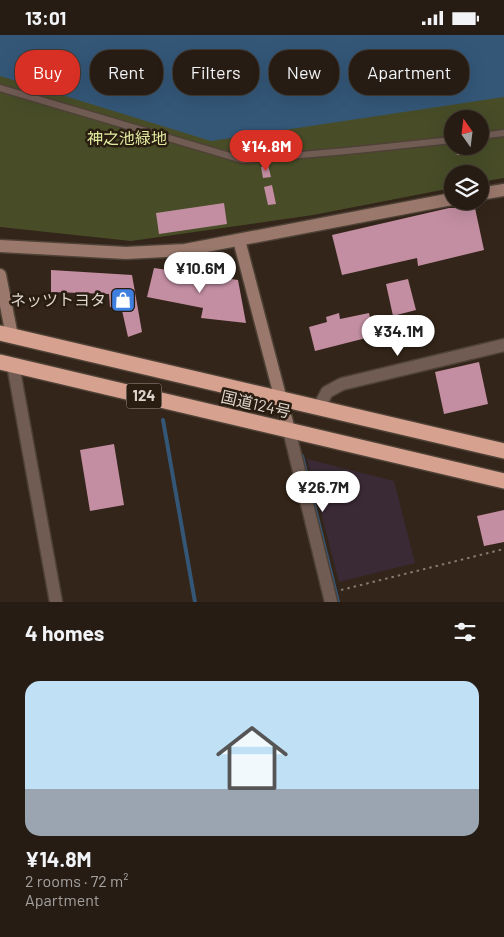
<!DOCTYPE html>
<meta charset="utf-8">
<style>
body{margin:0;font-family:Barlow,"Noto Sans JP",sans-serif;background:#2e251c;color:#f1f3f6;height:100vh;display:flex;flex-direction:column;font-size:19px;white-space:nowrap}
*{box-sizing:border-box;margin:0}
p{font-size:16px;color:#a4a1a0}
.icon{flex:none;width:28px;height:28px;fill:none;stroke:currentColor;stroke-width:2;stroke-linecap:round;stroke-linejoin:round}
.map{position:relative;height:567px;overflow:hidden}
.side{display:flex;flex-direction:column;background:#261c13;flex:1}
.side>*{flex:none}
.guide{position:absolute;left:15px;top:15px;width:475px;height:45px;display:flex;gap:10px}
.needle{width:32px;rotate:346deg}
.fabs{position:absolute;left:444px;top:75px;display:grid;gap:10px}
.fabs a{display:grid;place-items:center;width:45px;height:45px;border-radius:50%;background:#261c13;box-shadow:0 5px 20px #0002,0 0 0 1px #423a33;font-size:25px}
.price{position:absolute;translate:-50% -42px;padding:0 11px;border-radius:18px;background:#fff;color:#222;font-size:16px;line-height:32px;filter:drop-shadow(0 1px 2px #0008)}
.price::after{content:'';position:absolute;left:50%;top:30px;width:15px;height:11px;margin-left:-8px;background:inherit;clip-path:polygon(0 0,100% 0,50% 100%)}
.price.on{background:#d93025;color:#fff}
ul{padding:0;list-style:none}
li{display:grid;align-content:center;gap:10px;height:265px;padding:0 25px}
li span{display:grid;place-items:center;height:155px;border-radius:15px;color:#555}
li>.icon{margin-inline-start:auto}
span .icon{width:90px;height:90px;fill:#fffc;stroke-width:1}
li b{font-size:21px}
h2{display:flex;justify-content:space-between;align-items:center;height:60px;padding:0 25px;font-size:21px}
.chip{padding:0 18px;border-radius:20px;background:#261c13;box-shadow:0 5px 20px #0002,0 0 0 1px #423a33;font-size:18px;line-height:45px}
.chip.on{background:#d93025;color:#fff}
.status{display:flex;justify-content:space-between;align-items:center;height:35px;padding:0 25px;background:#261c13;direction:ltr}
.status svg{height:14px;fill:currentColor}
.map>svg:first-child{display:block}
.industrial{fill:#3a2a35}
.green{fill:#484d28;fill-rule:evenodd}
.water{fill:#345778}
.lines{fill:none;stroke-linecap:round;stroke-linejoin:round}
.stream{stroke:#345778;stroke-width:4}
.building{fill:#c38ea2}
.lane-casing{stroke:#4e4136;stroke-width:9}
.street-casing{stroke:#4e4136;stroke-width:15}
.secondary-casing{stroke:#4e4136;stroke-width:15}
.highway-casing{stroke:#4e4136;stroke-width:18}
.path{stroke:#867b70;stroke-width:2;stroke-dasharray:2.5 4;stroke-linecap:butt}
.lane{stroke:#715c54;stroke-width:6}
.street{stroke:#715c54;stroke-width:12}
.secondary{stroke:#9a786c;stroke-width:12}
.highway{stroke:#d6a18f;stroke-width:15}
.labels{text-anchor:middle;stroke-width:5;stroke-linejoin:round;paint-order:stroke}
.shield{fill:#291c10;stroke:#a79d94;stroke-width:1}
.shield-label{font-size:15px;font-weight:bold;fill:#ddd4cc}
.park-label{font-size:16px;fill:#e0ea9e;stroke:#291c10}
.poi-label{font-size:16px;fill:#ddd4cc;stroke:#291c10;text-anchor:end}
.street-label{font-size:16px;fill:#ddd4cc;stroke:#291c10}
</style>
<div class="status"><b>13:01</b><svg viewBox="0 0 49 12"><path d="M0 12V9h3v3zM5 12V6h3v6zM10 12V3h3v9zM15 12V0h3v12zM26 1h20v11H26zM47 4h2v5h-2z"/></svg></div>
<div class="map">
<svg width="504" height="567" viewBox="0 0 504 567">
<rect width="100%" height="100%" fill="#332519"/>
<path class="industrial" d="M307,424L394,446L415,528L339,547Z"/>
<path class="green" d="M0,0H504V143L480,147V139H452V153L313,180L131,206L0,192ZM452,84H480V111H452Z"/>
<path class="water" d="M0,0H504V62L211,106L0,41Z"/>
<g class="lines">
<path class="stream" d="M163,385L195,567
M302,421L338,567"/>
</g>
<path class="building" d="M456,111H467L468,119L457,120Z
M268,130L271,142L263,143L261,132Z
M272,150L276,169L268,170L264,152Z
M224,168L227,189L159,199L156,178Z
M449,173H475L484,215L418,231L417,223L342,240L332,200Z
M154,233L238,245L246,288L201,283L203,273L147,262Z
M51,235L132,240L142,297L128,302L121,271L110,272L109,259L51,257Z
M408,244L416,275L393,281L386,249Z
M339,278L340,284L369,278L374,301L315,316L309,292L327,287L326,282Z
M479,327L488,369L444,379L435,337Z
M114,409L124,470L90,476L80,415Z
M504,475V507L484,511L477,481Z"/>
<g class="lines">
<defs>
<path id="lane" d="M0,53L243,125L347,116L452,105
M480,101L504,98"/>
<path id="street" d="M13,330L56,567
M319,372L327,357L342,349L504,310
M289,395L331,567"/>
<path id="secondary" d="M480,159L504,155
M239,205L289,395
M0,211L126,218L185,215L452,164
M0,240L12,301"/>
<path id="highway" d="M0,298L504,416
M0,327L504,446"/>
</defs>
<use href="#lane" class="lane-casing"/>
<use href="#street" class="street-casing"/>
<use href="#secondary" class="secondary-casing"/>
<use href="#highway" class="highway-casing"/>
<path class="path" d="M341,555L504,514"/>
<use href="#lane" class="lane"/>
<use href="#street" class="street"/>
<use href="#secondary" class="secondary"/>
<use href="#highway" class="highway"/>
</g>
<defs>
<symbol id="shop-square" viewBox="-11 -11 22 22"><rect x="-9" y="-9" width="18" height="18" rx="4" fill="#3f7fe0" stroke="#291c10"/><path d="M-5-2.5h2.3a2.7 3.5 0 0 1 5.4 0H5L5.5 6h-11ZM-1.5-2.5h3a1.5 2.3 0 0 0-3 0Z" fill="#fff"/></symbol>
</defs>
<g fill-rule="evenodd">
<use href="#shop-square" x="109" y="251" width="28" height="28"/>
</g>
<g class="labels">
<rect class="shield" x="126.5" y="348.5" width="35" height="25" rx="4"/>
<g class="shield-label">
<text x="144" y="366">124</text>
</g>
<g class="park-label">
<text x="127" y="109">神之池緑地</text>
</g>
<g class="poi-label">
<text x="106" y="271">ネッツトヨタ</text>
</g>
<g class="street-label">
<text transform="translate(256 369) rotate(13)" y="6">国道124号</text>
</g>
</g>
</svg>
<div class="fabs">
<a><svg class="needle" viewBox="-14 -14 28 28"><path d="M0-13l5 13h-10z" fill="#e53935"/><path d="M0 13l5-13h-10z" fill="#a4a1a0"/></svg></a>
<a><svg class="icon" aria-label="layers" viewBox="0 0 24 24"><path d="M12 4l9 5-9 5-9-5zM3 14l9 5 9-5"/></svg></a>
</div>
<b class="price on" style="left:266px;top:137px">¥14.8M</b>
<b class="price" style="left:200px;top:259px">¥10.6M</b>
<b class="price" style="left:398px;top:322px">¥34.1M</b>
<b class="price" style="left:323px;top:478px">¥26.7M</b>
<div class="guide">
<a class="chip on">Buy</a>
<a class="chip">Rent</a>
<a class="chip">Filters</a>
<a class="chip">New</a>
<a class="chip">Apartment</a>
</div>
</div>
<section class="side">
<h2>4 homes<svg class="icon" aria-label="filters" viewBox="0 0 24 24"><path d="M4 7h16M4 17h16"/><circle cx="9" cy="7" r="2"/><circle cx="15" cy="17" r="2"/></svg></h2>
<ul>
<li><span style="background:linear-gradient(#bfe0f5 70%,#9aa5b1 0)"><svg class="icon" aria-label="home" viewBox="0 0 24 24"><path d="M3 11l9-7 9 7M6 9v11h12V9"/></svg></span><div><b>¥14.8M</b><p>2 rooms · 72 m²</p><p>Apartment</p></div></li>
</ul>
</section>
